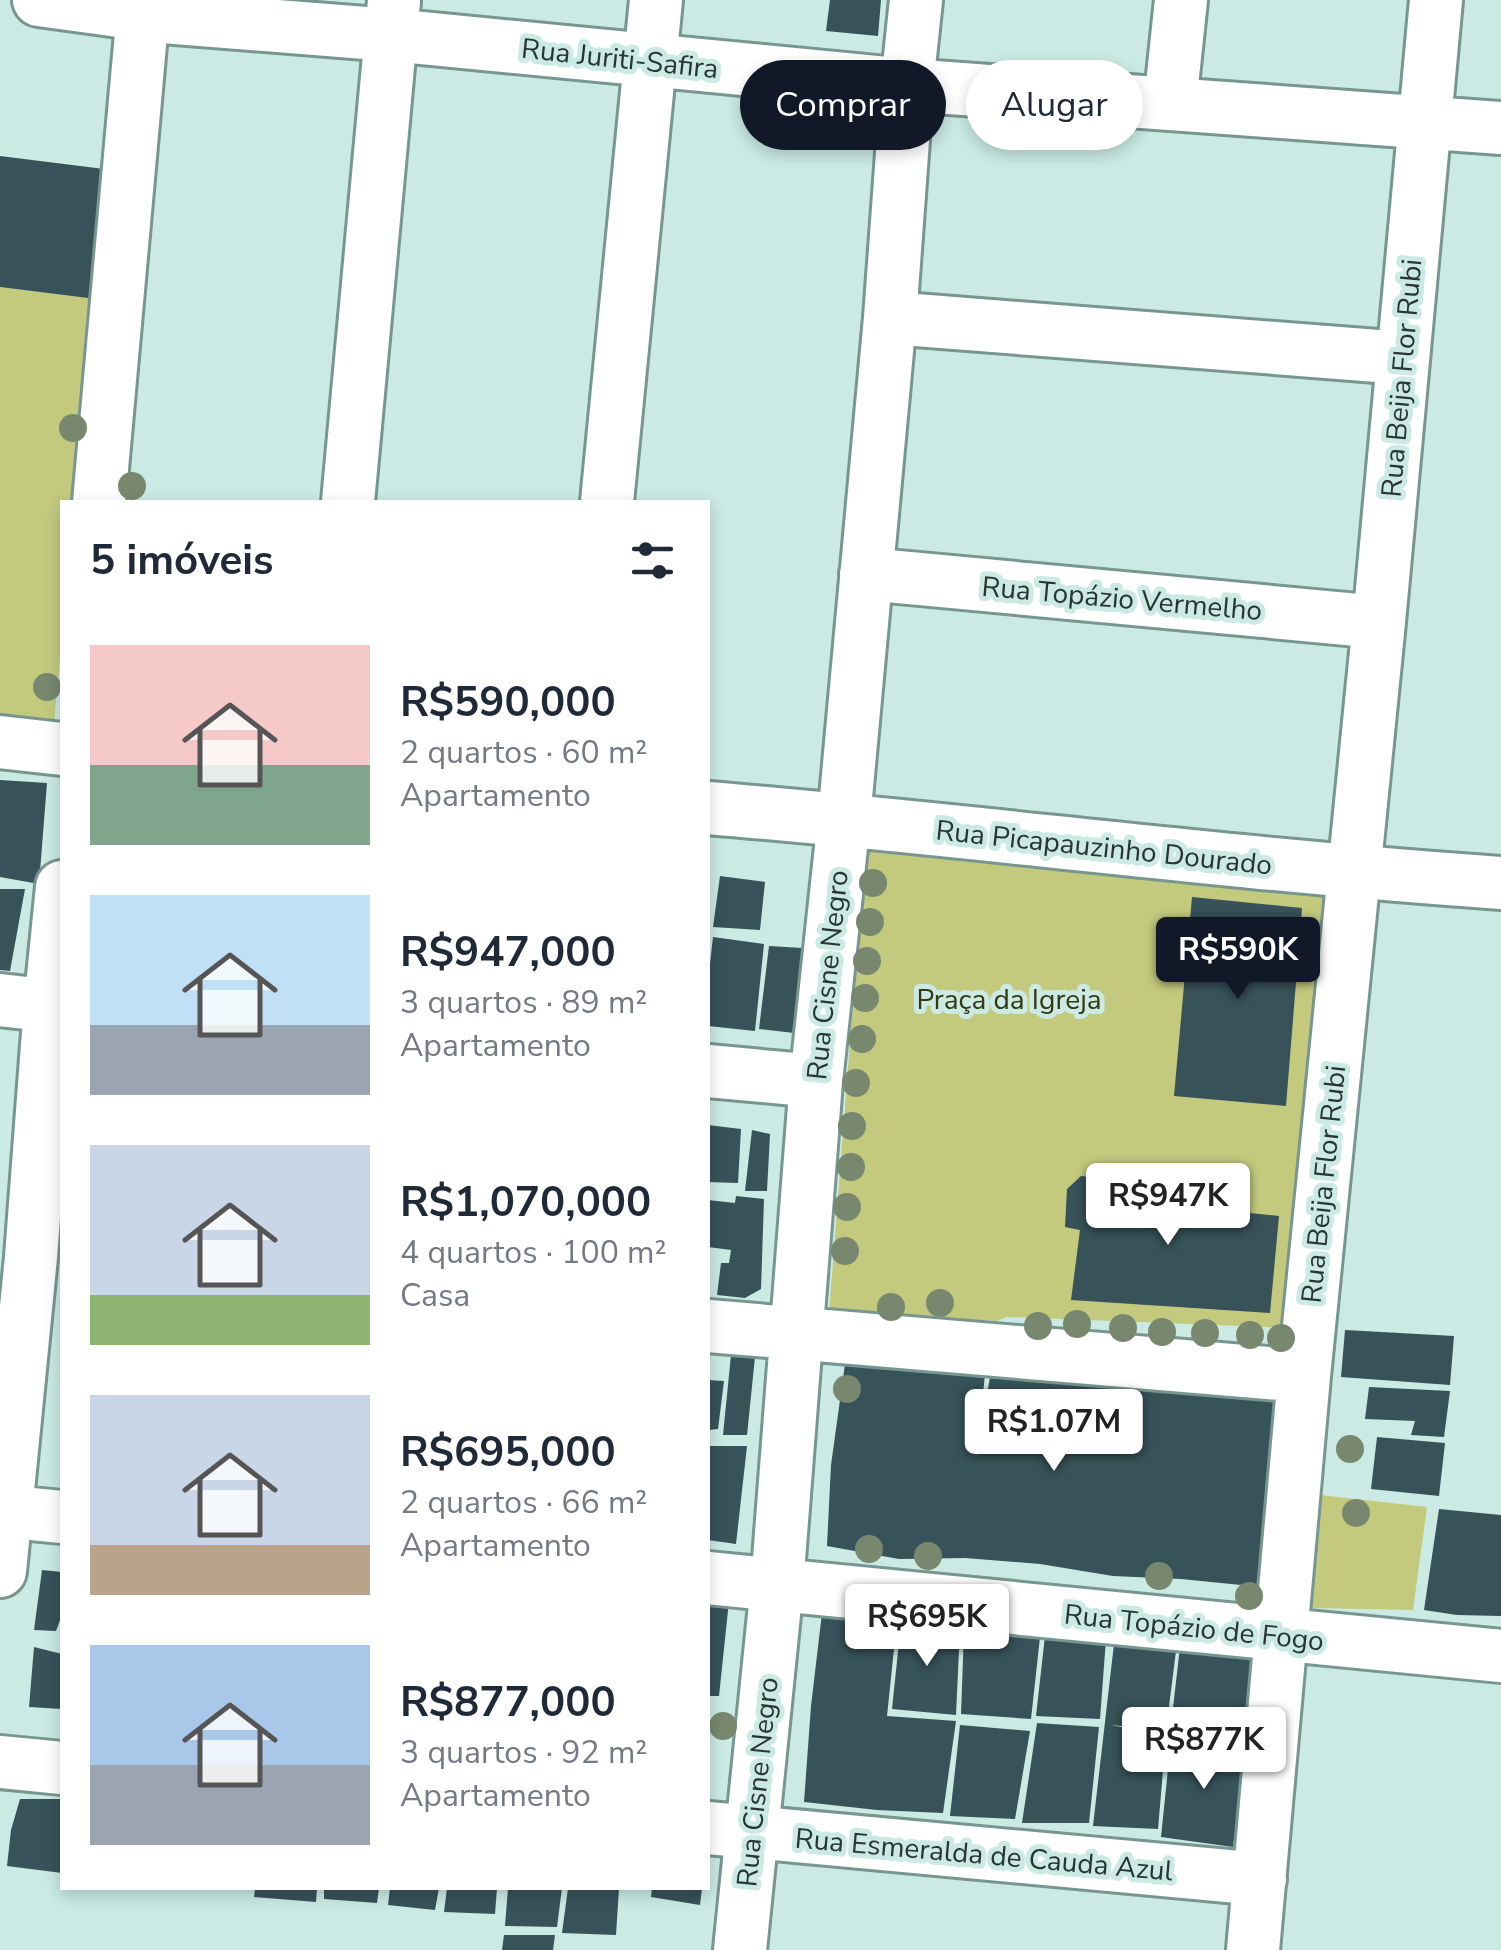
<!DOCTYPE html>
<html lang="pt">
<meta charset="utf-8">
<style>
body{margin:0;font-family:"Nunito Sans",sans-serif;background:#f2f2f3;color:#1f2937;height:100vh;display:flex;flex-direction:column;font-size:38px;white-space:nowrap}
*{box-sizing:border-box;margin:0}
p{font-size:32px;color:#747a83}
.icon{flex:none;width:55px;height:55px;fill:none;stroke:currentColor;stroke-width:2;stroke-linecap:round;stroke-linejoin:round}
.map{position:relative;flex:1;overflow:hidden}
.drawer{position:absolute;left:60px;top:500px;width:650px;height:1390px;display:flex;flex-direction:column;background:#fff;border-radius:0px;box-shadow:0 5px 15px #0003}
.drawer>*{flex:none}
.guide{position:absolute;left:740px;top:60px;width:610px;height:90px;display:flex;gap:20px}
.price{position:absolute;translate:-50% -85px;padding:0 22px;border-radius:10px;background:#fff;color:#222;font-size:32px;line-height:65px;filter:drop-shadow(0 2px 5px #0008)}
.price::after{content:'';position:absolute;left:50%;top:60px;width:30px;height:22px;margin-left:-15px;background:inherit;clip-path:polygon(0 0,100% 0,50% 100%)}
.price.current{background:#111827;color:#fff}
ul{padding:0;list-style:none}
li{display:flex;align-items:center;gap:30px;height:250px;padding:0 30px}
li span{display:grid;place-items:center;flex:none;width:280px;height:200px;border-radius:0px;color:#555}
li>.icon{margin-inline-start:auto}
span .icon{width:120px;height:120px;fill:#fffc;stroke-width:1}
li b{font-size:42px}
h2{display:flex;justify-content:space-between;align-items:center;height:120px;padding:0 30px;font-size:42px}
.pill{padding:0 35px;border-radius:45px;background:#fff;box-shadow:0 5px 15px #0003;font-size:35px;line-height:90px}
.pill.current{background:#111827;color:#fff}
.map>svg:first-child{display:block}
.green{fill:#c3ca7e}
.building{fill:#375259}
.lines{fill:none;stroke-linecap:round;stroke-linejoin:round}
.minor-casing{stroke:#789690;stroke-width:58}
.minor{stroke:#fff;stroke-width:52}
.tree{fill:#78886f}
.labels{text-anchor:middle;stroke-width:10;stroke-linejoin:round;paint-order:stroke}
.street-label{font-size:28px;fill:#283532;stroke:#caeae3}
.park-label{font-size:28px;fill:#343710;stroke:#caeae3}
</style>
<div class="map">
<svg width="1501" height="1950" viewBox="0 0 1501 1950">
<rect width="100%" height="100%" fill="#caeae3"/>
<path class="green" d="M0,287L96,299L76,502H62V637L53,734L0,726Z
M866,836L1333,877L1291,1328L1007,1317L997,1321L829,1313Z
M1320,1495L1427,1507L1413,1610L1311,1608Z"/>
<path class="building" d="M830,0H881L878,36L826,31Z
M0,156L112,170L96,299L0,287Z
M0,780L47,783L39,884L0,877Z
M720,876L765,882L760,930L713,927Z
M0,889H25L10,971L0,970Z
M1192,897L1302,908L1286,1106L1174,1096Z
M713,937L764,944L755,1031L708,1026V982Z
M769,946L802,948L794,1033L759,1029Z
M708,1125L741,1129L738,1183L708,1182Z
M752,1130L770,1134L767,1191H745Z
M1081,1176L1200,1189L1199,1208L1279,1216L1270,1313L1071,1300L1080,1230L1065,1227L1067,1189Z
M736,1196L764,1199L761,1289L745,1298L717,1295L721,1263H729L731,1250L708,1247V1200L735,1203Z
M1345,1330L1454,1336L1450,1385L1341,1377Z
M731,1355L755,1357L747,1435H723Z
M845,1364L985,1375L976,1458L990,1377L1281,1396L1261,1587L1181,1579L1113,1576L1040,1564L965,1558L899,1559L827,1546L831,1465Z
M708,1380L724,1381L718,1429L708,1430Z
M1369,1387L1450,1391L1444,1437L1411,1435L1415,1421L1365,1419Z
M1377,1437L1445,1443L1439,1496L1371,1489Z
M710,1446H747L736,1544L708,1540V1476Z
M1439,1509L1501,1515V1616L1457,1615L1424,1610Z
M42,1570L62,1572V1615L56,1631L34,1630Z
M708,1599L729,1601L719,1696H708Z
M822,1613L897,1620L887,1716L956,1721L943,1813L877,1810L804,1802L811,1706Z
M901,1623L960,1628L956,1715L892,1709Z
M964,1632L1040,1637L1031,1719L961,1714Z
M1045,1636L1106,1639L1100,1719L1036,1716Z
M1114,1644L1176,1651L1166,1730L1111,1725L1166,1736L1158,1829L1093,1826Z
M34,1647L62,1654V1709L29,1707Z
M1180,1647L1259,1651L1248,1740L1170,1734Z
M1037,1723L1099,1727L1089,1823H1022Z
M960,1725L1030,1731L1015,1819L950,1816Z
M1171,1740L1248,1745L1233,1847L1161,1837Z
M20,1799H62V1873L7,1866L11,1830Z
M255,1888H317L316,1902L254,1897Z
M324,1888H379L377,1903L324,1899Z
M390,1888H439L435,1910L388,1905Z
M447,1888H497L495,1914L444,1912Z
M508,1888H562L557,1927L505,1926Z
M568,1888H619L616,1935L562,1933Z
M652,1888H702L700,1905L651,1897Z
M504,1935H555L553,1950H502Z"/>
<g class="lines">
<defs>
<path id="minor" d="M39,0L163,17L391,35L907,85L1501,128
M1170,104L1181,0
M890,318L1403,358
M99,502L144,0
M348,502L394,1
M607,502L656,0
M866,574L1379,622
M0,742L62,749
M708,808C972,830 1236,865 1501,883
M0,1000L62,1007
M708,1071L816,1081
M708,1326L1304,1376
M0,1511L62,1517
M0,1571L31,1257L50,1006L62,887
M708,1578L1501,1656
M0,1762L62,1768
M708,1828L1260,1879
M740,1950L777,1585L816,1081L844,819L890,318L907,85L916,0
M1253,1950L1304,1376L1379,622L1436,0"/>
</defs>
<use href="#minor" class="minor-casing"/>
<use href="#minor" class="minor"/>
</g>
<g class="tree">
<circle cx="73" cy="428" r="14"/>
<circle cx="132" cy="486" r="14"/>
<circle cx="47" cy="687" r="14"/>
<circle cx="873" cy="883" r="14"/>
<circle cx="870" cy="922" r="14"/>
<circle cx="867" cy="961" r="14"/>
<circle cx="865" cy="998" r="14"/>
<circle cx="862" cy="1039" r="14"/>
<circle cx="856" cy="1083" r="14"/>
<circle cx="852" cy="1126" r="14"/>
<circle cx="851" cy="1167" r="14"/>
<circle cx="847" cy="1207" r="14"/>
<circle cx="845" cy="1251" r="14"/>
<circle cx="940" cy="1303" r="14"/>
<circle cx="891" cy="1307" r="14"/>
<circle cx="1077" cy="1324" r="14"/>
<circle cx="1038" cy="1326" r="14"/>
<circle cx="1123" cy="1328" r="14"/>
<circle cx="1162" cy="1332" r="14"/>
<circle cx="1205" cy="1333" r="14"/>
<circle cx="1250" cy="1335" r="14"/>
<circle cx="1281" cy="1338" r="14"/>
<circle cx="847" cy="1389" r="14"/>
<circle cx="1350" cy="1449" r="14"/>
<circle cx="1356" cy="1513" r="14"/>
<circle cx="869" cy="1549" r="14"/>
<circle cx="928" cy="1556" r="14"/>
<circle cx="1159" cy="1576" r="14"/>
<circle cx="1249" cy="1596" r="14"/>
<circle cx="723" cy="1726" r="14"/>
</g>
<g class="labels">
<g class="street-label">
<text transform="translate(620 58) rotate(6)" y="10">Rua Juriti-Safira</text>
<text transform="translate(1401 378) rotate(-85)" y="10">Rua Beija Flor Rubi</text>
<text transform="translate(1122 598) rotate(5)" y="10">Rua Topázio Vermelho</text>
<text transform="translate(1104 847) rotate(6)" y="10">Rua Picapauzinho Dourado</text>
<text transform="translate(827 975) rotate(-84)" y="10">Rua Cisne Negro</text>
<text transform="translate(1323 1184) rotate(-84)" y="10">Rua Beija Flor Rubi</text>
<text transform="translate(1194 1627) rotate(6)" y="10">Rua Topázio de Fogo</text>
<text transform="translate(757 1782) rotate(-84)" y="10">Rua Cisne Negro</text>
<text transform="translate(984 1854) rotate(5)" y="10">Rua Esmeralda de Cauda Azul</text>
</g>
<g class="park-label">
<text x="1009" y="1009">Praça da Igreja</text>
</g>
</g>
</svg>
<b class="price current" style="left:1238px;top:1002px">R$590K</b>
<b class="price" style="left:1168px;top:1248px">R$947K</b>
<b class="price" style="left:1054px;top:1474px">R$1.07M</b>
<b class="price" style="left:927px;top:1669px">R$695K</b>
<b class="price" style="left:1204px;top:1792px">R$877K</b>
<div class="guide">
<a class="pill current">Comprar</a>
<a class="pill">Alugar</a>
</div>
<section class="drawer">
<h2>5 imóveis<svg class="icon" aria-label="filters" viewBox="0 0 24 24"><path d="M4 7h16M4 17h16"/><circle cx="9" cy="7" r="2"/><circle cx="15" cy="17" r="2"/></svg></h2>
<ul>
<li><span style="background:linear-gradient(#f6c9c9 60%,#7fa58c 0)"><svg class="icon" aria-label="home" viewBox="0 0 24 24"><path d="M3 11l9-7 9 7M6 9v11h12V9"/></svg></span><div><b>R$590,000</b><p>2 quartos · 60 m²</p><p>Apartamento</p></div></li>
<li><span style="background:linear-gradient(#bfe0f5 65%,#9aa5b1 0)"><svg class="icon" aria-label="home" viewBox="0 0 24 24"><path d="M3 11l9-7 9 7M6 9v11h12V9"/></svg></span><div><b>R$947,000</b><p>3 quartos · 89 m²</p><p>Apartamento</p></div></li>
<li><span style="background:linear-gradient(#c9d6e8 75%,#8fb573 0)"><svg class="icon" aria-label="home" viewBox="0 0 24 24"><path d="M3 11l9-7 9 7M6 9v11h12V9"/></svg></span><div><b>R$1,070,000</b><p>4 quartos · 100 m²</p><p>Casa</p></div></li>
<li><span style="background:linear-gradient(#c9d6e8 75%,#b9a48a 0)"><svg class="icon" aria-label="home" viewBox="0 0 24 24"><path d="M3 11l9-7 9 7M6 9v11h12V9"/></svg></span><div><b>R$695,000</b><p>2 quartos · 66 m²</p><p>Apartamento</p></div></li>
<li><span style="background:linear-gradient(#a9c7e8 60%,#9aa5b1 0)"><svg class="icon" aria-label="home" viewBox="0 0 24 24"><path d="M3 11l9-7 9 7M6 9v11h12V9"/></svg></span><div><b>R$877,000</b><p>3 quartos · 92 m²</p><p>Apartamento</p></div></li>
</ul>
</section>
</div>
